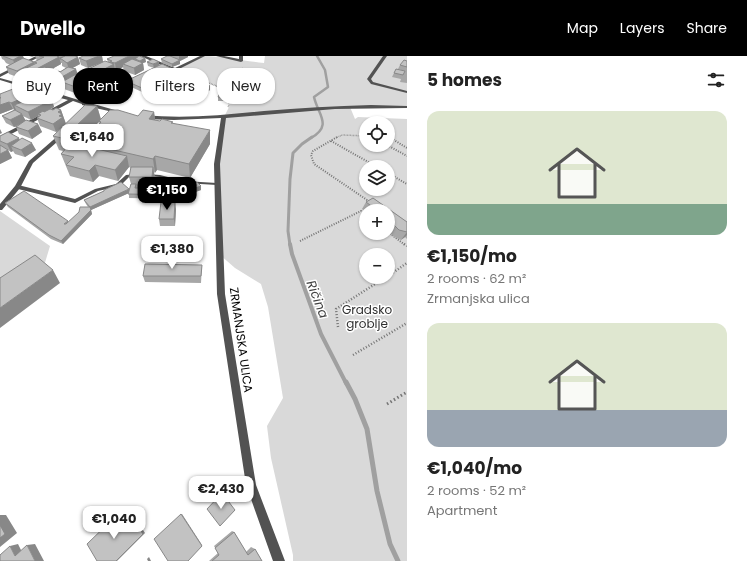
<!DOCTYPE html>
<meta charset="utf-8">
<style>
body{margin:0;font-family:Poppins,sans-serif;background:#f2f2f2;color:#222;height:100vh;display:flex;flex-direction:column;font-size:15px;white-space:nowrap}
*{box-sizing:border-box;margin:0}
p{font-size:13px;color:#767676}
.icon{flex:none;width:22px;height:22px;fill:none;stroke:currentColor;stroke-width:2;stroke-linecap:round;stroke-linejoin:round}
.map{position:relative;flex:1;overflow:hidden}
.details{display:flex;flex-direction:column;background:#fff;width:340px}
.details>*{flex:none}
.banner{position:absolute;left:12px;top:12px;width:335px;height:36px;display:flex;gap:8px}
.fabs{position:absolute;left:359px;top:60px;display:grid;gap:8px}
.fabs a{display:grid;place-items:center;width:36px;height:36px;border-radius:50%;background:#fff;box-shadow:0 1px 3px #0004;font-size:20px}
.price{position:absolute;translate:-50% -34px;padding:0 9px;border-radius:8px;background:#fff;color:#222;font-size:13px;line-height:26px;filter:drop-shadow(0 1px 2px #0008)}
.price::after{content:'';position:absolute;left:50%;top:24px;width:12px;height:9px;margin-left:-6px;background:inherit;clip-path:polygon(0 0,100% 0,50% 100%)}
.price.on{background:#000;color:#fff}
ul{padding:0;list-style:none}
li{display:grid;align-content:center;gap:8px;height:212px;padding:0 20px}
li span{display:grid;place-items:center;height:124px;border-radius:12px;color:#555}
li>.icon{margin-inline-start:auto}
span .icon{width:72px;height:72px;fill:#fffc;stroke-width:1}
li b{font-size:17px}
h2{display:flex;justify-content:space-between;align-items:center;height:48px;padding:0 20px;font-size:17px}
.pill{padding:0 14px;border-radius:16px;background:#fff;box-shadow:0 1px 3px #0004;font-size:14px;line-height:36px}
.pill.on{background:#000;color:#fff}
header{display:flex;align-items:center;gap:24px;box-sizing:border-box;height:56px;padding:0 20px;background:#000;color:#fff}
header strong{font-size:19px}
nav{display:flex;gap:22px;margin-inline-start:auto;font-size:14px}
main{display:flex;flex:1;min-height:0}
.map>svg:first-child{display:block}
.green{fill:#d9d9d9;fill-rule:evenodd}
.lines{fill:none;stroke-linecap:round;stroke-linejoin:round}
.stream-far3{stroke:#a0a0a0;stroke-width:2.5}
.stream-far2{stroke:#a0a0a0;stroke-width:3}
.stream-far1{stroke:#a0a0a0;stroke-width:4}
.stream{stroke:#a0a0a0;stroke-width:5}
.path-far3{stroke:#747474;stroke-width:1.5;stroke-dasharray:0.5 1;stroke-linecap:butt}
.path-far2{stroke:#747474;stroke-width:2;stroke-dasharray:1 1.5;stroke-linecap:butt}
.path-far1{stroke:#747474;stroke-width:2.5;stroke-dasharray:1 2;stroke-linecap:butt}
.path{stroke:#747474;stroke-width:3;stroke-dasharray:1.5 2.5;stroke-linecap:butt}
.service{fill:#525252;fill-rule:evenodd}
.minor{fill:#525252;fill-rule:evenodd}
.wall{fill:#a7a7a7;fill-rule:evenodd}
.shaded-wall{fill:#888}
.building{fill:#c2c2c2;stroke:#888}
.labels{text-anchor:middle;stroke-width:3;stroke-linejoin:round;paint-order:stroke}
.park-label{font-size:12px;fill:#303030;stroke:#fff}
.street-label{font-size:12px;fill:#000;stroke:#fff}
.water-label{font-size:13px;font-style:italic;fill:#414141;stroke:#fff}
</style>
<header>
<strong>Dwello</strong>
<nav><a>Map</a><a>Layers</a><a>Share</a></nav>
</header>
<main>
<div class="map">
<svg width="407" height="505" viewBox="0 0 407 505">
<rect width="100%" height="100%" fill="#fff"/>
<path class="green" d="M203,0C224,0 243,5 264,7L265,0H407V51H350L355,63L358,61L407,63V505H293V499L271,402L267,370L283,342L268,251L261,228L235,212L219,198L217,108L224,61L229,51L232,37L163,9L175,14ZM366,67H388V89H366ZM366,111H388V133H366ZM366,155H388V177H366ZM366,199H388V221H366Z
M0,155L50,190L44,210L0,241Z"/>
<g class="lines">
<path class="stream-far3" d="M311,82C333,69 318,59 314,41L328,31L325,14L317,0"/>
<path class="stream-far2" d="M290,189L288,175L290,123L293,97L302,88L312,81"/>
<path class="stream-far1" d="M290,188L292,198L321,278L346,327"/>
<path class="stream" d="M346,326L355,343L367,373L377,435L390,488L398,505"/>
<path class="path-far3" d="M183,17L232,36L228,52
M232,36L245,28L242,12
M388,81L391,82
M336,82L342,79L366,80"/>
<path class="path-far2" d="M337,81L313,95L311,99L314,108L370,146
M389,81L407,92
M331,85L377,111
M387,89L407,100
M388,117L407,128
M388,176L405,189
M300,185L361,155L366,159"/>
<path class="path-far1" d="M404,188L407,190
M388,220L407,207
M338,271L336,253L386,221
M353,299L407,267"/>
<path class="path" d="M387,348L407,336"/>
<path class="service" d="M383,0H387L371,23L373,26L407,35V37L371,28L367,23Z
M136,118H138V120L129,121L120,130L98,135L75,147L18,133L16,131L18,129L75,143L95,133L116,128L126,119Z
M145,118L160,119L184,125L217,127L219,128L217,129L184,127L160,121L147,120H145Z"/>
<path class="minor" d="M36,0H41L0,21V18Z
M140,0H146L175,12L200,0H205L175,15Z
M216,0H224L239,3V0H243V5L241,6Z
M0,22L51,36L71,25H75V27L56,37L85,46L134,22L138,23L90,47L122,56V58L82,49V48L73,45L0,84V80L68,44L53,40V41L29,52H25V50L49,39L0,24Z
M371,49L407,50V52L335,53L226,62L220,108L225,238L256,429L285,505H273L246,429L217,238L214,108L221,62L174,64L144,63L141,61L144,59C184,63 224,59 264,55C299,52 335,50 371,49Z
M60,78L65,79L33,107L20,132L2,154H0V148L15,130L29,105Z"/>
</g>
<path class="wall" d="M1,0H23L24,3L34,6L35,8L34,6L37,5L35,0L32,1L29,0H75L78,1L80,8L72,12L76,13L77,18L85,19L84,15L100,7L88,12L81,9L79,2L102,0L103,6H108L107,3L138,1L145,2L146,6L143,7L144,14L135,19L124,15L123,11L116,15L115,14V15L100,24L106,32L98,38L85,34L84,32L75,37L64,33L63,30L55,26L53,23L49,26L37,23L36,22L30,25L23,23L22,21L20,22L9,18L6,11L10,9L6,7L4,4L2,3ZM61,7H62V10L66,12L60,16L56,17L52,13L61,8Z
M167,0H188V1L180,5V8L172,11L162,7L161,3Z
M407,5V27L400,26L401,23L392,21L396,13L405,15L398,13L400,9Z
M147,6H159V9L210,34L207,36L188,27L185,28L162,17L151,22L156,24V27L142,36L127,29L126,25L154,12L148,10Z
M16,35L18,39L23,42L24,45L36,47L52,44L54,51L51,53L53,54H61L66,68L97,50L101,63L138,60L154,56L155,64L173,68L210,88L190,122L157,114L154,117L155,122L154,132H157L178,125V132L201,130V134L175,143L129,142V137L91,154L92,158L63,188L51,183L8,151L5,147L68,165V167L88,151L86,148L84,144L104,135V134L129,135L131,128L129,121L131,112L129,111L118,125L99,120L93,126L70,120L61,98L63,95L59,94L53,80L63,71L56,76L40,70L37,62L39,61L38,60L31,64L23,60L25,65L38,68L42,76L32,83L19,78L16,71H14L6,67L2,60L14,54L13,53L0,58V38ZM99,66L100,68L94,74L91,73Z
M184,35V42L181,47L155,44L154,36Z
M226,38V42L224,45H218V41Z
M0,80L20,84L36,94L25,101L15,98L13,95L11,96L8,94L12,102L0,108Z
M373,142L407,166V183L405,181L401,184L394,181L388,175L389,173L388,172V155H366V156L362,153L366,146Z
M176,153L175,170H160L159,163Z
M202,209L201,227L145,226L143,220Z
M232,475L234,476L246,496L251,491L255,493L262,505H209L218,497L214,490Z"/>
<path class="shaded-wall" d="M20,0H23L25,6L16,11L13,4Z
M99,0H102L103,6L88,12L86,5Z
M129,0H138V3H135V4L123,8V11L116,15L115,7Z
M179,0H188V1L180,5V8L172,11V8L179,4Z
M59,1L61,8L43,18L34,16L36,22L30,25L27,18L20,15L22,21L20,22L17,15L34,6L36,13Z
M78,1L80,8L69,14L67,7Z
M145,2L146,6L143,7L144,14L135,19L134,12L141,8L140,5Z
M159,6V9L154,12L153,8Z
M114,8L115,15L95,27L93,19Z
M54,13L57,21L52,19L53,23L49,26L46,19Z
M76,13L78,20L62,26L63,30L60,22Z
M161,13L162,17L148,24L147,20Z
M89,21L91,28L83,27L84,32L75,37L73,30Z
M188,23V27L185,28V24Z
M156,24V27L142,36V32Z
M104,25L106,32L98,38L96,31Z
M210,30V34L207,36V32Z
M16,35L20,42H23L26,50L14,49L16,54L15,55L11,47L16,38Z
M184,35V42L181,47L180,40Z
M52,44L54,51L40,59L38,58V60L31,64L28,56Z
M9,46L13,53L0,58V49Z
M97,50L101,64L80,84L76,70Z
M61,54L66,68L56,76L53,68L58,56Z
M154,56L156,70L149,63Z
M22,58L26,65L14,71L10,64Z
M38,68L42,76L32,83L28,75Z
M0,73L2,77L0,78Z
M210,74V88L190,122L189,108Z
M19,82L22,89L11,90L13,95L11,96L7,88Z
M32,87L36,94L25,101L21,94Z
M8,94L12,102L0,108V98Z
M127,100L129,111L118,125L115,114Z
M155,100L157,114L155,117L153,103Z
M95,109L99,120L93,126L89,115Z
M153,111L155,122L154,132L152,121Z
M201,130V134L175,143V139Z
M129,133V137L91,154L92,158L63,188L61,185L90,151Z
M175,146L176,153L175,170L174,163Z
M407,176V179L405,181L401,184Z
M53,214L60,227L0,272V252Z
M181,458H182L202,489V490Z
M0,459H6L17,477L0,491Z
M117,459H120L127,470L124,471Z
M132,462H135L145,477L117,505H116Z
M18,488L23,498L15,500L10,490Z
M35,488L44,505H35L27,489Z
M149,501L151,505H148L147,503Z"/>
<path class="building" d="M3,0H20L13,4Z
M39,0H57L59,1L27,18L20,15L37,7L34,6L44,1Z
M57,0H65L60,2L61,3H60L59,1Z
M65,0H75L78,1L67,7L60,2Z
M83,0H99L86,5L79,2Z
M114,0H129L115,7L110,6L112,5L107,3Z
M139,0L145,2L140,5L135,3Z
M167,0H170L180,4L172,8L161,3Z
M23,2L34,6L17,15L6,11Z
M132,3L143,7L134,12L123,8Z
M153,3L159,6L153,8L147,6Z
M404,4L407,5V11L400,9Z
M105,5L114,8L93,19L84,15Z
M162,8L210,30L207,32L188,23L185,24L161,13L147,20L156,24L142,32L126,25Z
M44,11L54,13L46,19L34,16Z
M68,11L76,13L60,22L52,19L59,15L60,16Z
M396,13L405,15L403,19L394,17Z
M78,17L89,21L73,30L62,26Z
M92,21L104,25L96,31L83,27Z
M158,31L171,32L184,35L180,40L154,36Z
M13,33L16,35V38L23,42L11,47L9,46L0,49V42H1L0,41V38Z
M220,37L226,38L224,42L218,41Z
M46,42L52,44L28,56L14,49L28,44L36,47Z
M85,49L97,50L76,70L94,74L101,66L99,65L110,54H118L138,60L143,54L154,56L149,63L160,65L162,63L173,66L171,67L210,74L189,108L155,100L153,103L53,80Z
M56,52L61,54L58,56L62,58L59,60L63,61L53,68L37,62L41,59L38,58L43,55L44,56L50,53L53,54Z
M15,54L22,58L10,64L2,60Z
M26,64L38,68L28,75L16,71Z
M8,76L19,82L7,88L0,85V80Z
M22,82L32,87L21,94L11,90Z
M71,87L127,100L115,114L95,109L89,115L66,109L74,101L61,98Z
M0,89L8,94L0,98Z
M131,111H153L152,121H129Z
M158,125H178L177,133L197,126L201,130L175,139L128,138L131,128H136L135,132H157Z
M121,126L129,133L90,151L84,144L104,135V134Z
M24,135L68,165L64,168H66L79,156L80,151H90L91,154L61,185L49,179L5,147Z
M373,142L407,166V176L399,174L392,167L394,166L388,162V155H378L366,146Z
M161,146H175L174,163H159Z
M35,199L53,214L0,252V222Z
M145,208L202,209L201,220H143Z
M222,437L235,454L220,470L207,453Z
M181,458L202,490L188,505H168L154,483Z
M117,459L124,471L132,462L143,478L116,505H97L87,488Z
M0,469L5,478L0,482Z
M234,476L248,499L255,493L262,505H212L219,499L215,492Z
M27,489L35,505H0V499L10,490L15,500Z"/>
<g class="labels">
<g class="park-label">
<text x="367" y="258">Gradsko<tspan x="367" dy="14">groblje</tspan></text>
</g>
<g class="street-label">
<text transform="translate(241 284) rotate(82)" y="4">ZRMANJSKA ULICA</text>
</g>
<g class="water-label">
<text transform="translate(318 243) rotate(69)" y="5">Ričina</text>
</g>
</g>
</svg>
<div class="fabs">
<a><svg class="icon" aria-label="locate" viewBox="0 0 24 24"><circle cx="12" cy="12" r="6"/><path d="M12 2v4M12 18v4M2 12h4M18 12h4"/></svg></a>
<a><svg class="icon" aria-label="layers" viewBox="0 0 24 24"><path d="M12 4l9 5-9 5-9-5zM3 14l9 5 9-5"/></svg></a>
<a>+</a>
<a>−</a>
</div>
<b class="price" style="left:92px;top:102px">€1,640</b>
<b class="price on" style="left:167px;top:155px">€1,150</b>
<b class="price" style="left:172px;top:214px">€1,380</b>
<b class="price" style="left:221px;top:454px">€2,430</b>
<b class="price" style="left:114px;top:484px">€1,040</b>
<div class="banner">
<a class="pill">Buy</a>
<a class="pill on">Rent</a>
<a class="pill">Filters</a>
<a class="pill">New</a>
</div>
</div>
<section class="details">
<h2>5 homes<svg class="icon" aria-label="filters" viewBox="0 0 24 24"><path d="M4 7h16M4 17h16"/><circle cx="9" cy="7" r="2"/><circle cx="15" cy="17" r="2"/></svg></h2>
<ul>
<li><span style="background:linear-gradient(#dfe7d0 75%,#7fa58c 0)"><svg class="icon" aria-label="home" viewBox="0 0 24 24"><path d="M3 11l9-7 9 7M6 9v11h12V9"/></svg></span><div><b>€1,150/mo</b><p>2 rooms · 62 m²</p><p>Zrmanjska ulica</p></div></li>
<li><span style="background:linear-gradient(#dfe7d0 70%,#9aa5b1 0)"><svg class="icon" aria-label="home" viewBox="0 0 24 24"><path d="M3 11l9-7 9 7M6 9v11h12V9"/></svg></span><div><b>€1,040/mo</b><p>2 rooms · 52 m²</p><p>Apartment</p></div></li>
</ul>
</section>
</main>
